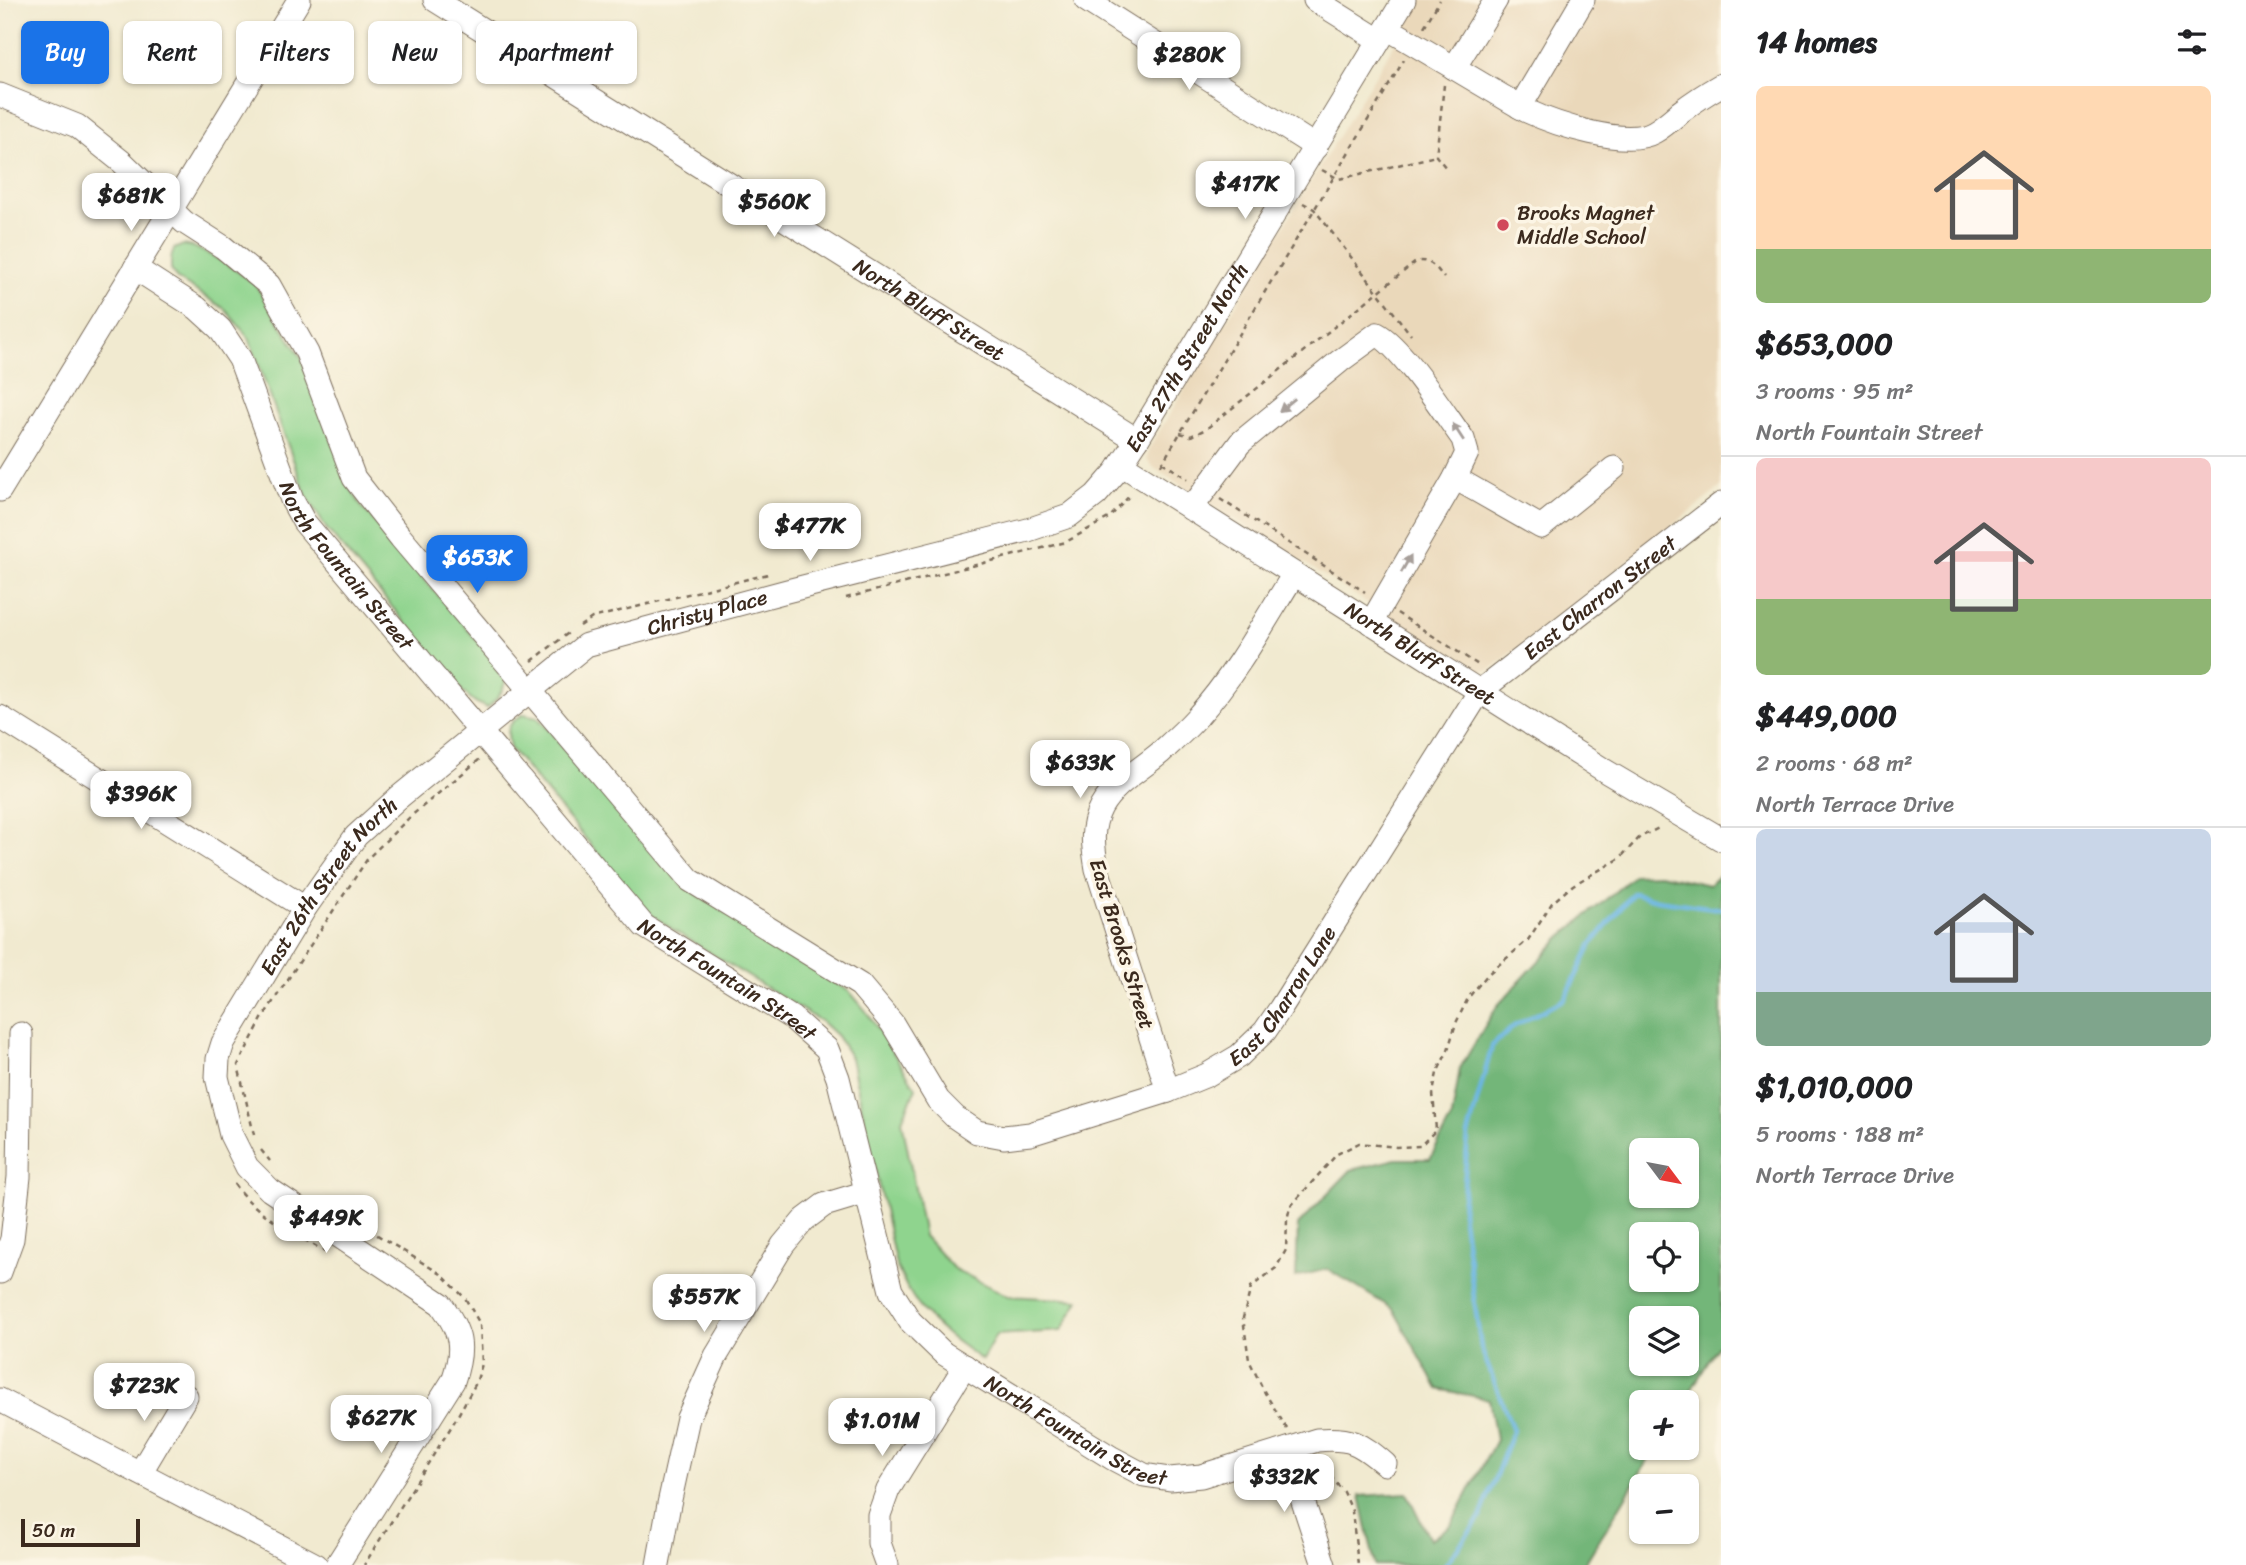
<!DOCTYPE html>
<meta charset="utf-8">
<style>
body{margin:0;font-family:Sriracha,sans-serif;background:#f6f6f6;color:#202124;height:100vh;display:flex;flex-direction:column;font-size:26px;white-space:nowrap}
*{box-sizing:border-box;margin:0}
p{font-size:23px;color:#757577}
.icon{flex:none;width:38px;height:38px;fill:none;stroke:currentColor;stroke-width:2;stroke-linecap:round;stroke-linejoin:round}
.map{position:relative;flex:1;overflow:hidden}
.panel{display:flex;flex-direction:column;background:#fff;width:525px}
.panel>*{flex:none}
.guide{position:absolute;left:21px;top:21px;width:665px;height:63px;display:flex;gap:14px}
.needle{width:46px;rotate:122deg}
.fabs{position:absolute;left:1629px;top:1138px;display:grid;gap:14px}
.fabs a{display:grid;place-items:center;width:70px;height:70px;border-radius:10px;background:#fff;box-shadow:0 2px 5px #0004;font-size:35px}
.scale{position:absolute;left:21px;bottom:18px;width:119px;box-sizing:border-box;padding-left:7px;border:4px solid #3b2a1e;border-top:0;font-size:19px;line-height:24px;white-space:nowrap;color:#3b2a1e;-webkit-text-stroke:5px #fcf5e5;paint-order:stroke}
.price{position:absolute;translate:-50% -60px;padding:0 16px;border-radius:14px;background:#fff;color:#222;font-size:23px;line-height:46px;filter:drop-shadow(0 2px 4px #0008)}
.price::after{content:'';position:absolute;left:50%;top:42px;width:21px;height:16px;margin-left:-10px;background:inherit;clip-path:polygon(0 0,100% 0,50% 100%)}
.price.active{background:#1a73e8;color:#fff}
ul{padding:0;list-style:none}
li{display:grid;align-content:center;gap:14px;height:371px;padding:0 35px}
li+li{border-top:2px solid #e0e0e0}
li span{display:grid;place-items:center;height:217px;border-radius:10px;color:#555}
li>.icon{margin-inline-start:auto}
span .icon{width:126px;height:126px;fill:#fffc;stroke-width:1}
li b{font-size:30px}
h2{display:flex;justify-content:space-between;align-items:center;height:84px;padding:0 35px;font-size:30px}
.pill{padding:0 24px;border-radius:10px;background:#fff;box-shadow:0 2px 5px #0004;font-size:24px;line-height:63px}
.pill.active{background:#1a73e8;color:#fff}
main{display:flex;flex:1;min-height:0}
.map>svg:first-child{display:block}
.built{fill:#ead8ba}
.green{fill:#8fd48e;stroke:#657f56;stroke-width:2}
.forest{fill:#73b679;stroke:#57704c;stroke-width:2;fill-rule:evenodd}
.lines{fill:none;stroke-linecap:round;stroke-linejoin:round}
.stream{stroke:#6ab6e3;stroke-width:4.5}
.minor-casing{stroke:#7b6d5c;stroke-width:25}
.path{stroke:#7b6d5c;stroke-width:2.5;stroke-dasharray:5 5;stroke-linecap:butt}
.minor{stroke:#fff;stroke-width:23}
.oneway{fill:#a79f9a}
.poi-dot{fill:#d1495b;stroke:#fcf5e5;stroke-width:2.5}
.labels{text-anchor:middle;stroke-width:7;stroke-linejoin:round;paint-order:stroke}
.poi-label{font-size:21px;fill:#3b2a1e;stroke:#fcf5e5;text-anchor:start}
.street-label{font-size:21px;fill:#3b2a1e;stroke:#fcf5e5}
</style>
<main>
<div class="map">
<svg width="1721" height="1565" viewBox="0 0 1721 1565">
<rect width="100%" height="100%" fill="#fcf5e5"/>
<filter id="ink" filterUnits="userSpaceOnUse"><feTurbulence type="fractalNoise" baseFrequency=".0143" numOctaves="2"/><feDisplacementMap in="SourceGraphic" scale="14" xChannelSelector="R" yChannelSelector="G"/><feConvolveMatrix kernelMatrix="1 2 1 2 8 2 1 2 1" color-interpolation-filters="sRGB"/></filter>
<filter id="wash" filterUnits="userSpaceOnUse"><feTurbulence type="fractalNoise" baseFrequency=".00686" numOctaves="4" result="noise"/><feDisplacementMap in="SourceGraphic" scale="28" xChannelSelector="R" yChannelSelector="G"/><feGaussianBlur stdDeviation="1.57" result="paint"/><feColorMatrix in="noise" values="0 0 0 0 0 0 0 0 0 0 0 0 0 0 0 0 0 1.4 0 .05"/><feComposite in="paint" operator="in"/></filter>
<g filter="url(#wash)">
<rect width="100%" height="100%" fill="#f1ead0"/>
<path class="built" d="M1421,0H1721V487L1490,670L1477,671L1464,664L1154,468L1147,460L1148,450Z"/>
<path class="green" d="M183,245L194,247L224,262L255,284L301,357L349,485L361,506L507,675C504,690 499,698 487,708L475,702L463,692L326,528L306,495L249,338L225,309L176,278L171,269V258L174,249Z
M524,714L537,717L547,728L684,886L850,992L866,1011L916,1088L902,1120L924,1236L954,1269L1008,1296L1079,1300L1061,1331L996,1335L982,1360C963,1346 941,1332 925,1313C912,1299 904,1282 896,1265L851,1058L837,1036L822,1022L673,930L652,915L635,898L510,748C506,729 507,723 524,714Z"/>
<path class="forest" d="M1721,873V1341L1684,1402H1642V1447H1656L1584,1565H1375L1360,1496L1407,1493L1430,1540L1451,1525L1496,1440L1489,1399L1438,1389L1393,1309L1327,1269L1296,1277L1298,1225L1351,1170L1396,1159H1430L1452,1117L1460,1068L1497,1006L1561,937L1635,875L1660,874L1709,885ZM1642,1150H1687V1195H1642ZM1642,1234H1687V1279H1642ZM1642,1318H1687V1363H1642Z"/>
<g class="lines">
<path class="stream" d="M1445,1565L1480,1518L1513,1430L1481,1348L1462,1212L1468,1135L1492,1046L1514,1026L1565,999L1591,945L1633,893L1657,900L1721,909"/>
</g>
</g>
<g filter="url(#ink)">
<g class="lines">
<defs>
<g id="minor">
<path id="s1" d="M435,0L1137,440"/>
<path d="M1086,0L1316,147"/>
<path d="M1315,0L1379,40"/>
<path d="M1387,28L1527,111C1555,124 1626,148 1654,132C1663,127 1672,119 1680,112C1693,102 1707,93 1721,85"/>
<path d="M1454,68L1496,0"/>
<path id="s2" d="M0,95L77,126L122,162L184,222L223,247L269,285L307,353L354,478L401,538L690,880L860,985L892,1023L938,1100L955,1117L977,1132L1004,1137L1030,1134L1168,1091L1207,1075L1239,1056L1265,1031L1280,1009L1480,691L1721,504"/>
<path d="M1520,107L1583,0"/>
<path id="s3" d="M135,268L197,308L220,329L240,359L292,500L304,522L644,926L792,1018L827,1049L838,1078L891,1291L910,1321L943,1353L1112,1458L1144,1475L1170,1479L1201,1476L1317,1440C1351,1437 1360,1443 1385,1464"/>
<path id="s4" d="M1121,464L1607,772L1721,839"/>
<path d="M1455,478L1541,527L1614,468"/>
<path d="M0,490L299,0"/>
<path d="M1191,509L1240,443L1340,361L1377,334C1402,347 1444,413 1463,439L1467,453L1455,478L1371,623"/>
<path d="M0,717L305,908"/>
<path d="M1168,1091L1097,869C1093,846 1090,828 1101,807C1115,783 1140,770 1160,753C1173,741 1187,729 1198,716C1236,674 1264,622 1294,574"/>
<path d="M0,1272L12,1239L19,1177L21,1034"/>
<path d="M0,1400L316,1565"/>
<path d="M1286,1450L1324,1565"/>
<path d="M140,1473L186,1396"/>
<path id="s5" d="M337,1565L453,1381C465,1347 461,1332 441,1304L270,1190L247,1167L231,1135L217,1077L218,1059L223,1043L305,908L356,836L398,798L586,645L787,591L1028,530L1069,516L1096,495L1116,472L1137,440L1404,0"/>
<path d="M658,1565L669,1504L688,1418L716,1356L783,1245L804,1220L824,1205L867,1192"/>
<path d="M887,1565L879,1543V1515L888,1490L965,1366"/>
</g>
</defs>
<use href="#minor" class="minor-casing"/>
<path class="path" d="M1424,27L1440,0
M1444,85L1436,156L1447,169
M1322,170L1339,179L1436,156
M1303,203L1314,209L1411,335
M1180,433L1191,436L1206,429L1417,261C1431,260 1436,267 1444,278
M1162,462L1188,479
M1161,465L1404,60
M1220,499L1365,592
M846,598L1066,542L1110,517L1131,494
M1397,613L1480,666
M580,626L592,618L772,573
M532,661L571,631
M254,1135L238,1065L263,1017L368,858L411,816L480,759
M261,1150L270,1161
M234,1184C257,1216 296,1234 329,1254
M343,1214L441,1274L465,1298L480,1324L482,1364L476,1383L453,1424L364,1565
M1287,1429L1265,1393L1249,1360L1243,1318L1251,1287L1276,1268L1286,1250L1287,1220L1290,1207L1337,1154L1359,1143L1396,1147L1420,1146L1436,1130L1433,1093L1437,1073L1448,1050L1456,1023L1468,998L1488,974L1528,940L1552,903L1573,885L1619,859L1640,837L1661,827
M1317,1461L1344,1492L1352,1511L1358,1565"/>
<use href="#minor" class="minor"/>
</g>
<defs><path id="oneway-solid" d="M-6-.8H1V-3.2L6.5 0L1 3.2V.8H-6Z" transform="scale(1.75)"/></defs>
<g class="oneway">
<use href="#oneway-solid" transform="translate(1287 405) rotate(141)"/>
<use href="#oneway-solid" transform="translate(1458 432) rotate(-123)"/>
<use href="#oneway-solid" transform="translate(1406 564) rotate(-61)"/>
</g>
</g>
<circle class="poi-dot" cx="1503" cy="225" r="7"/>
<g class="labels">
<g class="poi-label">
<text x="1517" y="220">Brooks Magnet<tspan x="1517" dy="24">Middle School</tspan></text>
</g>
<g class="street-label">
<text dy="7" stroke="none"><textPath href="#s1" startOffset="583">North Bluff Street</textPath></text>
<text dy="7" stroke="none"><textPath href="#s5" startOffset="1913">East 27th Street North</textPath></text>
<text dy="7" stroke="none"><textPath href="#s3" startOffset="376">North Fountain Street</textPath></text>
<text dy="7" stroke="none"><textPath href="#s2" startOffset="2326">East Charron Street</textPath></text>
<text dy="7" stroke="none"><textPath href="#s5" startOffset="1339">Christy Place</textPath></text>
<text dy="7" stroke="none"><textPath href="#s4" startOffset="354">North Bluff Street</textPath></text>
<text dy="7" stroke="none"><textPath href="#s5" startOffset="858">East 26th Street North</textPath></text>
<text transform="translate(1122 944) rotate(73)" y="7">East Brooks Street</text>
<text dy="7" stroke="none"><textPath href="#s3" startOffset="943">North Fountain Street</textPath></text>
<text dy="7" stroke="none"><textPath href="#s2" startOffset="1810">East Charron Lane</textPath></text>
<text dy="7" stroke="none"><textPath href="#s3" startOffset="1552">North Fountain Street</textPath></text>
</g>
</g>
</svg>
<div class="fabs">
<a><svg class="needle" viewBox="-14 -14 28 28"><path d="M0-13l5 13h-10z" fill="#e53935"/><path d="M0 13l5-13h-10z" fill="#757577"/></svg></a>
<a><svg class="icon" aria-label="locate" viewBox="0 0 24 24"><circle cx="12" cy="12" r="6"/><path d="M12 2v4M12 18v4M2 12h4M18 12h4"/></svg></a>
<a><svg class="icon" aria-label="layers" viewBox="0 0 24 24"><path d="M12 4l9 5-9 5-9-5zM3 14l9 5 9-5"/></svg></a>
<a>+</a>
<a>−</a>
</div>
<div class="scale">50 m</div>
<b class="price" style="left:1189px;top:92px">$280K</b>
<b class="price" style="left:1245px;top:221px">$417K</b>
<b class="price" style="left:131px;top:233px">$681K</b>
<b class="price" style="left:774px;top:239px">$560K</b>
<b class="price" style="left:810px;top:563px">$477K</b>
<b class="price active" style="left:477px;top:595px">$653K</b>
<b class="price" style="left:1080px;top:800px">$633K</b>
<b class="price" style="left:141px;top:831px">$396K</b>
<b class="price" style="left:326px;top:1255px">$449K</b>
<b class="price" style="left:704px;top:1334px">$557K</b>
<b class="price" style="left:144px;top:1423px">$723K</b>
<b class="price" style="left:381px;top:1455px">$627K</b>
<b class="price" style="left:882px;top:1458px">$1.01M</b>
<b class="price" style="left:1284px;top:1514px">$332K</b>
<div class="guide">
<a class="pill active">Buy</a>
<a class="pill">Rent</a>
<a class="pill">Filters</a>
<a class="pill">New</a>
<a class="pill">Apartment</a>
</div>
</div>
<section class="panel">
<h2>14 homes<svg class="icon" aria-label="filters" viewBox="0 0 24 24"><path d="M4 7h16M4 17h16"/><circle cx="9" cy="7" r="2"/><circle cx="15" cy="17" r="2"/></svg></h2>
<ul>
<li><span style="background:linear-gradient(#ffd9b3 75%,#8fb573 0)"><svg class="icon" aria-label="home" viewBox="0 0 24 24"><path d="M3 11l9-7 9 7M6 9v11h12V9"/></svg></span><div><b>$653,000</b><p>3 rooms · 95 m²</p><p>North Fountain Street</p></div></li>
<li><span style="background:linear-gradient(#f6c9c9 65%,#8fb573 0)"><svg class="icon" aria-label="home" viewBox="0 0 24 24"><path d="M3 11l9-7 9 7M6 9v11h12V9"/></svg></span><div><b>$449,000</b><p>2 rooms · 68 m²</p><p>North Terrace Drive</p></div></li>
<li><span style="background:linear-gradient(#c9d6e8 75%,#7fa58c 0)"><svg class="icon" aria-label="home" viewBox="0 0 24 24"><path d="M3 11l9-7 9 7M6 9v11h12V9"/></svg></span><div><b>$1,010,000</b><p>5 rooms · 188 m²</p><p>North Terrace Drive</p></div></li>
</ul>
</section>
</main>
